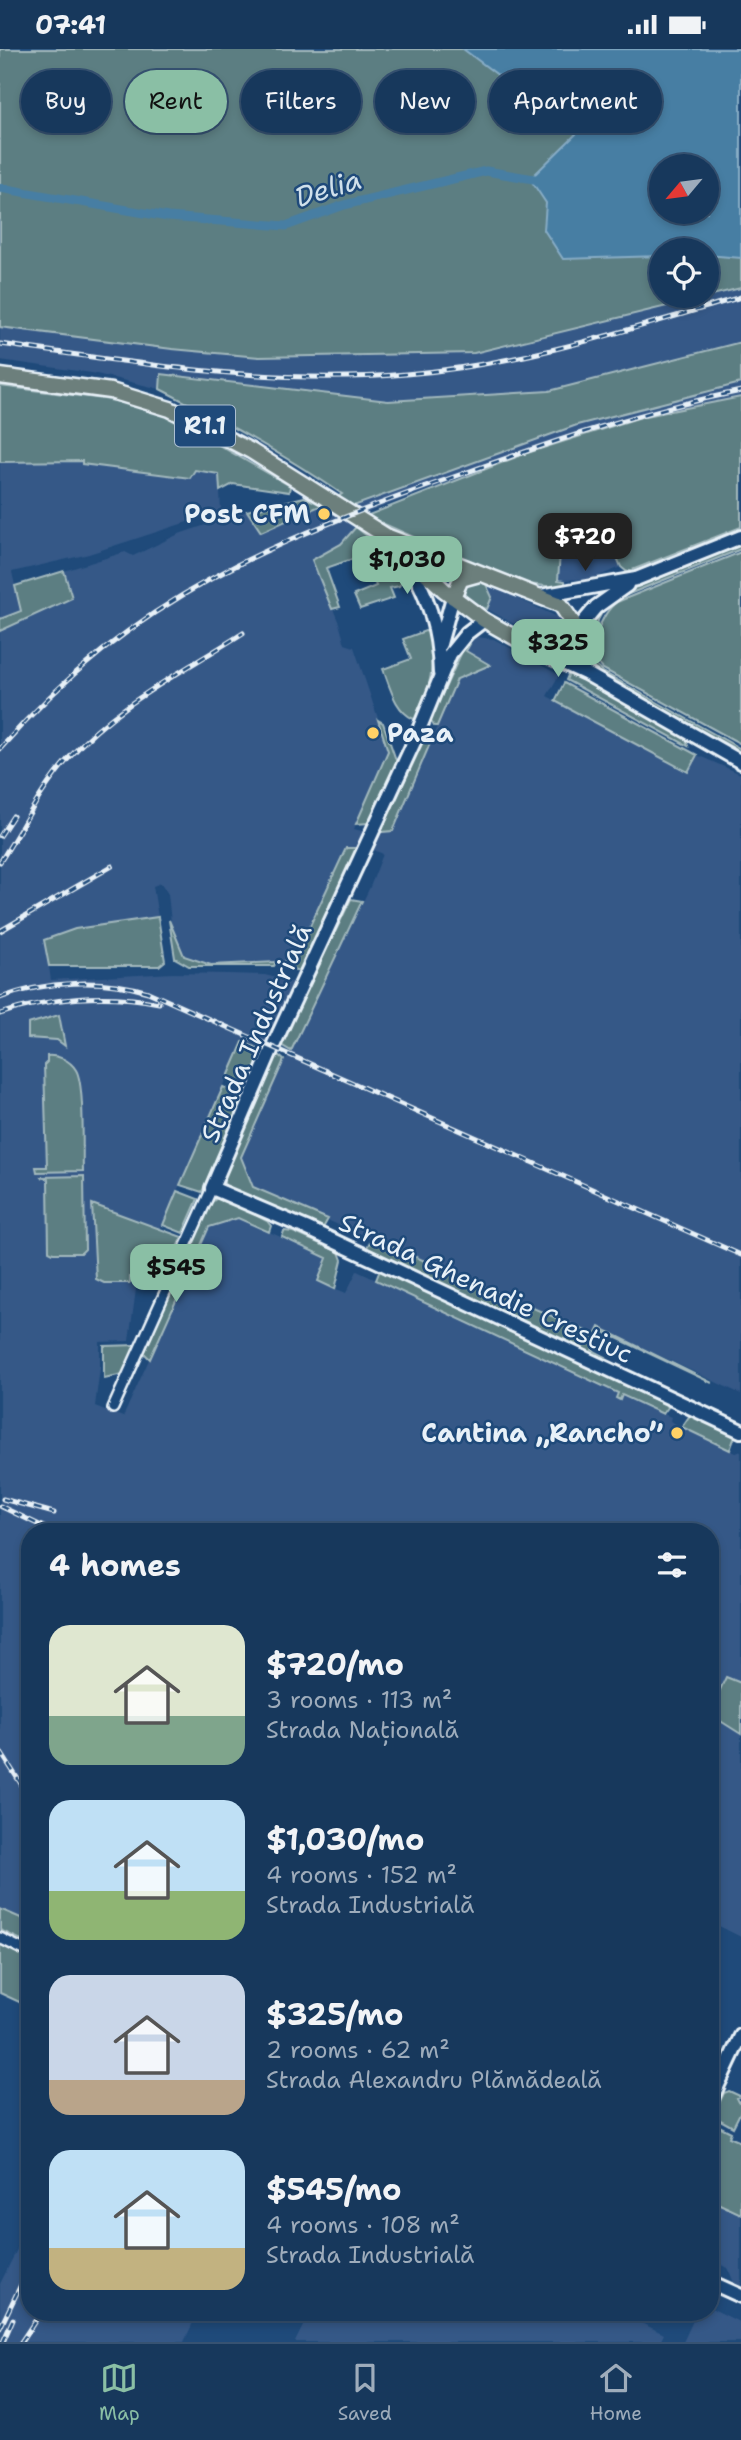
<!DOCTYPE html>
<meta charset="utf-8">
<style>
body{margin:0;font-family:"Shantell Sans",sans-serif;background:#203f62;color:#f1f3f6;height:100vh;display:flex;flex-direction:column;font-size:26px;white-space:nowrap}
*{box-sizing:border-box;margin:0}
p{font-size:23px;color:#9eacbb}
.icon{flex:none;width:38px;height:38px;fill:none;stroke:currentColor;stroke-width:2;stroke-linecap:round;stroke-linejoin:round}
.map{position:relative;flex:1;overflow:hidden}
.sheet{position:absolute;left:21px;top:1474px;width:698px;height:798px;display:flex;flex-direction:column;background:#17385c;border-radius:28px;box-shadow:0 4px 10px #0003,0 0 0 2px #365272}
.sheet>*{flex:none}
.hud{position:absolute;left:21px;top:21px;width:700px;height:63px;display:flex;gap:14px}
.needle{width:46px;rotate:241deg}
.controls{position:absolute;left:649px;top:105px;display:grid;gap:14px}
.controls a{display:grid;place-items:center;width:70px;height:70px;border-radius:50%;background:#17385c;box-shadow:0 4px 10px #0003,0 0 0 2px #365272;font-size:35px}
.price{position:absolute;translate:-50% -60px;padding:0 16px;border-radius:14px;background:#8abfa5;color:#111;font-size:23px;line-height:46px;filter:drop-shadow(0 2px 4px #0008)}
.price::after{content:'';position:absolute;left:50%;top:42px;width:21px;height:16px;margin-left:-10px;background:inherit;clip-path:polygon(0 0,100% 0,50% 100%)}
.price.on{background:#222;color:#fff}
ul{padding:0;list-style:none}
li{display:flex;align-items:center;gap:21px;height:175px;padding:0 28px}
li span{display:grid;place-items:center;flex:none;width:196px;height:140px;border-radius:21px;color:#555}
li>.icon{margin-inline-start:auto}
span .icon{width:84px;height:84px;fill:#fffc;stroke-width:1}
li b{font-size:30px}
h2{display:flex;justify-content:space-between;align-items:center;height:84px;padding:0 28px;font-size:30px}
.chip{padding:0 24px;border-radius:32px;background:#17385c;box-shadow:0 4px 10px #0003,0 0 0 2px #365272;font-size:24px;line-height:63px}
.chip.on{background:#8abfa5;color:#111}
.status{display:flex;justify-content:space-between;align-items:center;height:49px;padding:0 35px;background:#17385c;direction:ltr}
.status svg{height:19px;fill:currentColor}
.menu{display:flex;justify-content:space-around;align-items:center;height:98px;border-top:2px solid #365272;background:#17385c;font-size:19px;color:#9eacbb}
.menu a{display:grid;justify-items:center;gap:4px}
.menu .on{color:#8abfa5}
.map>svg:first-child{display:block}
.built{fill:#345887}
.green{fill:#5c7e82;stroke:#a2b8bd;stroke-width:2;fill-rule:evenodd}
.water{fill:#477ea3;stroke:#87acc5;stroke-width:2;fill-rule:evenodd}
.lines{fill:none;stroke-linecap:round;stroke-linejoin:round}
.canal{stroke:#477ea3;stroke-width:9}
.street-casing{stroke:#e8f1f8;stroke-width:14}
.secondary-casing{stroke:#e8f1f8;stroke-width:18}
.primary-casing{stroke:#e8f1f8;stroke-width:19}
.street{stroke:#1f4a7a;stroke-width:9}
.secondary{stroke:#1f4a7a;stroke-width:12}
.primary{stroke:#6c7f7c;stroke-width:14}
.rail-casing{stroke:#e8f1f8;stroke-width:5}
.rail{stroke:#1f4a7a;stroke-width:2.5;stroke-dasharray:8;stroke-linecap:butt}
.poi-dot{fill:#ffd166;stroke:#1f4a7a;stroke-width:2.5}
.labels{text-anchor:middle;stroke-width:5;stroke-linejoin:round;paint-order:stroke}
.shield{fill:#1f4a7a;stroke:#acbfd2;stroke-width:2}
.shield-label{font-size:24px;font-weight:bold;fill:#e8f1f8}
.poi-label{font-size:26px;font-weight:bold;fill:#e8f1f8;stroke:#1f4a7a;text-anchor:end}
.street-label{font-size:26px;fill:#e8f1f8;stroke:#1f4a7a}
.water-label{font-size:28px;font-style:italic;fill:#d0e0eb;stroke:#1f4a7a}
</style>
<div class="status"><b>07:41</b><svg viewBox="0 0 49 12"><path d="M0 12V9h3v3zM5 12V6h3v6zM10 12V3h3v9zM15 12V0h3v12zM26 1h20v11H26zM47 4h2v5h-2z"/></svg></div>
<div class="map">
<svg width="741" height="2293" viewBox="0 0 741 2293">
<rect width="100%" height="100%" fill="#1f4a7a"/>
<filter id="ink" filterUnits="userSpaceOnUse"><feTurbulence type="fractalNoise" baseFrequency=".0143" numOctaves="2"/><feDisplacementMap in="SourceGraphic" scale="14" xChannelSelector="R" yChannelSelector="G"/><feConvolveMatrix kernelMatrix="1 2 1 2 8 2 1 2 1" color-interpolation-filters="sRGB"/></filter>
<g filter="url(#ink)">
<path class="built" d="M741,239V348L641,368L524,405L432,439L369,463L341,495L312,511L339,574L345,595L354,598L389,702L354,780L365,783L357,799H345L294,912L211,916L184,907L172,883L168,845L161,834L153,837L158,868L75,880L45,891L51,931L172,924L229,925L265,926L296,934L264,1002L243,993L137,1233L129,1292L100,1293V1319L95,1357L123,1368L209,1178L238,1169L328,1209L318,1232L346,1244L357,1222L618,1344L616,1349L620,1351L622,1346L671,1368L670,1372L725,1399L736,1404L741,1402V1888L711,1873L710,1482H30V1873L0,1860V582L72,549L64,522L125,503L133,507L179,485L247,462L261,483L342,445L241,381L160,340L92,324L0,311V278L172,300L259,308L474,304Z
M82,412L83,416L189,429L195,420L219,425L221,462L89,505L12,523L21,562L0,570V413Z
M609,487L621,518L592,530L558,531L560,503Z
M486,535L562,570L566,578L562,591L553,597L487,560L492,548Z
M476,588L494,590L559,626L547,647L664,711L688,723L697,706L741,725V1345L599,1278L595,1286L453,1222L451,1226L253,1138L241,1107L284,1011H286L370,838L383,805L374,801L381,783L393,782L457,630L489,616L464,601Z
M710,2151L741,2165V2237L734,2234L728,2219L711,2210Z
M30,2174V2263H198L184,2293H0V2235Z
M711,2259L741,2274V2293H683L697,2263H710Z
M310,2263H626L625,2266L664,2285L660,2293H295Z"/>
<path class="green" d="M0,0H632L662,117V163H707L741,158V239L474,304L259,308L172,300L0,278ZM662,201H707V247H662Z
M741,293V334L577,376L351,458L336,449L342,445C284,405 223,372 160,340L161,325L388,352L549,342Z
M0,337L104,350L140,357L170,368L290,437L289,443L233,435L220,442L219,425L195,421L190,429L82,415V412L0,413Z
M741,348V478L627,523L621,518L608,487L560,504L558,531L565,532V539L518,534L366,467L524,405L641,368Z
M304,448L322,456L261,483L247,462Z
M356,478L404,518V530L399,537L390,539L394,549L360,560L354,546L376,537L364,506L326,519L340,558L332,560L312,511L341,495Z
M741,496V500L619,549L604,560L598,571L593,604L595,616L603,623L741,700V703L598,625C584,609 590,581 597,563L622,544Z
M741,503V695L603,620C585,603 600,565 617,553Z
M64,522L72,549L0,582V570L21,562L15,537Z
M476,531L486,535L492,548L487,560L469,554L464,547L467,536Z
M425,582L429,583C436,616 430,638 418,669L414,670C395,662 390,638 383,620L411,610L403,590Z
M467,592L470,595L466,602L490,616L457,630L437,677H434L430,671Z
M569,624L685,687L688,697L566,631Z
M564,634L697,706L688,723L555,652Z
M378,671L383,674L397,714L369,774L356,775L388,702Z
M426,684L434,685L393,782L381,783Z
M346,799H357L301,923L285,917V912L294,911Z
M351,850L362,852L291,1002L281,996Z
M158,868L165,912L159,917H49L44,891L75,880Z
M169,871L184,907L211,916L276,913L274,917H189L175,909Z
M59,966L65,997L57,991L28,989V975Z
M243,993L264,1002L248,1037L227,1030Z
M277,1005L284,1011L241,1108L253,1138L328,1170L323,1179L225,1137L223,1130Z
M47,1007C58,1006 70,1011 76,1021C85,1036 82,1101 83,1122L37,1123L36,1118H47L44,1016L47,1013Z
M223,1038L242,1046L243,1051L202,1143L180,1136Z
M84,1127L85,1200L81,1204H53L49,1202L48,1130L40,1128Z
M177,1142L198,1150L183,1184L163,1176Z
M217,1149H223L267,1172L271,1177L269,1183L238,1169L209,1178L150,1310L144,1304L211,1154Z
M92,1155L182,1188L163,1227L150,1234L134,1235L133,1228H130V1234H104L96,1230Z
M284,1182L293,1183L339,1203L342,1211L335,1240L318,1232L327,1209L282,1188Z
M372,1189L595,1286L599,1278L712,1334L602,1282L592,1301L606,1308L605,1312L365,1202Z
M380,1221L669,1357L663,1365L622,1346L620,1351L616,1349L618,1344L376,1231Z
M138,1296L123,1325L104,1329V1297Z
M690,1366L735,1387L730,1401L682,1378Z
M726,1628L741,1634V1685L711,1666V1660Z
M0,1860L30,1873V1895L0,1881Z
M0,1894L30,1909V1958L0,1944Z
M729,2042L740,2047L736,2049L738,2053L741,2052V2062L733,2078L713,2067L724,2044Z
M719,2077L731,2083L729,2088L741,2093V2165L711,2151V2093Z"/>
<path class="water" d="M463,0H741V209L707,206V201H662L661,207L563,210L544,181L546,154L530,130L576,85ZM662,117H707V163H662Z"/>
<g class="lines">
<path class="canal" d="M0,139L168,168L286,177L344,156L486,122L540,131"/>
<defs>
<path id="street" d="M113,1359L212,1139
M0,1889L30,1904"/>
<path id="secondary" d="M402,507C428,539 439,584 440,624
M541,547L636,530L741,488
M484,571L467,584L450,605L414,693L273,997L212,1139L306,1179L741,1382
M575,583L596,558L627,536
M440,595L453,548
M571,595L585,624
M544,605L585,624L741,713
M710,2053L741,1987
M710,2233L741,2247"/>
<path id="primary" d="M0,327L111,342L170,360L251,402L386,487L561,556L573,574L571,595L561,603L544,605L484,571L444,541L386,487
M453,548L461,530L479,525"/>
</defs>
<use href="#street" class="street-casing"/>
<use href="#secondary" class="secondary-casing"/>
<use href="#primary" class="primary-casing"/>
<use href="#street" class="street"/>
<use href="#secondary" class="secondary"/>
<use href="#primary" class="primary"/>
<defs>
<path id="rail" d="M0,295C135,314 269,337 406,325C521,316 630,280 741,248
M0,700C133,547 277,490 462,425C554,392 645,361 741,342
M0,787L13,767
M0,813C22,779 41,740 68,710C115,656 184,622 243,584
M0,882L112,817
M0,949C45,932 102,929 148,943L741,1206
M0,965C50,948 107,944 159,954
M3,1450L54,1464
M0,1457L52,1482
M234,1482L275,1479L309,1482
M0,1702L30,1749
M0,2279L30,2217
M3,2293L13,2270
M21,2293L41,2263"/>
</defs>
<use href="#rail" class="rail-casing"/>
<use href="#rail" class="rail"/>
</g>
</g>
<g class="poi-dot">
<circle cx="324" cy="465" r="7"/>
<circle cx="373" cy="684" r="7"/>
<circle cx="677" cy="1384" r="7"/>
</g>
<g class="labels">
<rect class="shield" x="175" y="356.5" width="60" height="41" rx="5"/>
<g class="shield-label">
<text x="205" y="385">R1.1</text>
</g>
<g class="poi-label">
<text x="310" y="474">Post CFM</text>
<text x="387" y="693" text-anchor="start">Paza</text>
<text x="663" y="1393">Cantina „Rancho”</text>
</g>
<g class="street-label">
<text transform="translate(256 984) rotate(-66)" y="9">Strada Industrială</text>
<text transform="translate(486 1239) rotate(25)" y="9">Strada Ghenadie Crestiuc</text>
</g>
<g class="water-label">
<text transform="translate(328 139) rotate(-17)" y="10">Delia</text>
</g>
</g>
</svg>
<div class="controls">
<a><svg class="needle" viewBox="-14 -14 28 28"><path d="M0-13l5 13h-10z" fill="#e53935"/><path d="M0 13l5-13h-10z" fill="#9eacbb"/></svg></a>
<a><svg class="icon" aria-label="locate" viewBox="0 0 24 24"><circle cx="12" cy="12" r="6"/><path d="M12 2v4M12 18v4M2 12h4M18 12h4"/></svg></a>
</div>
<b class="price on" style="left:585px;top:524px">$720</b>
<b class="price" style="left:407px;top:547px">$1,030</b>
<b class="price" style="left:558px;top:630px">$325</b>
<b class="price" style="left:176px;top:1255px">$545</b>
<div class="hud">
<a class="chip">Buy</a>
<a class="chip on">Rent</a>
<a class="chip">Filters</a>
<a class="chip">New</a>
<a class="chip">Apartment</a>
</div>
<section class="sheet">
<h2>4 homes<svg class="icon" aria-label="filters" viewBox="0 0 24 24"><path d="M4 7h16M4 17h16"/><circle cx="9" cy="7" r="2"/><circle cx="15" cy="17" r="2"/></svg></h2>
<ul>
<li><span style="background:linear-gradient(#dfe7d0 65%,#7fa58c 0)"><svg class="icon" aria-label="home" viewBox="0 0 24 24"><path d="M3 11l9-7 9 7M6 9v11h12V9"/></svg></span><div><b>$720/mo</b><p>3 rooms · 113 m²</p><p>Strada Națională</p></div></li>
<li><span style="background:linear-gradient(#bfe0f5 65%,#8fb573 0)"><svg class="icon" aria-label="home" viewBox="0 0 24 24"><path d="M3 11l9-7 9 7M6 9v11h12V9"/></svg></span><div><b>$1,030/mo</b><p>4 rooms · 152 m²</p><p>Strada Industrială</p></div></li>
<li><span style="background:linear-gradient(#c9d6e8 75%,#b9a48a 0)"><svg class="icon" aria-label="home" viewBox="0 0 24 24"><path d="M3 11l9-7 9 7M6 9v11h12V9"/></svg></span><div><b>$325/mo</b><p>2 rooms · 62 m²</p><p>Strada Alexandru Plămădeală</p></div></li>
<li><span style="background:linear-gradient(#bfe0f5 70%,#c2b280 0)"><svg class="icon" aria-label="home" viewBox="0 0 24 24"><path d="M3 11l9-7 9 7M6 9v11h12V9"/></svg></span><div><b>$545/mo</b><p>4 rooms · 108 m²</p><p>Strada Industrială</p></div></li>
</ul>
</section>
</div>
<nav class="menu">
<a class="on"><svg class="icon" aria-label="map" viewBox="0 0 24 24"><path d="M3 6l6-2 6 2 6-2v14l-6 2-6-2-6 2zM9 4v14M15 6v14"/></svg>Map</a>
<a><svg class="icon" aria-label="saved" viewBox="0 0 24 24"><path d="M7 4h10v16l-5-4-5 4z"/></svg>Saved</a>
<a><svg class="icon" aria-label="home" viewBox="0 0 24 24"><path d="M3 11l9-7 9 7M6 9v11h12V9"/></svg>Home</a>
</nav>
